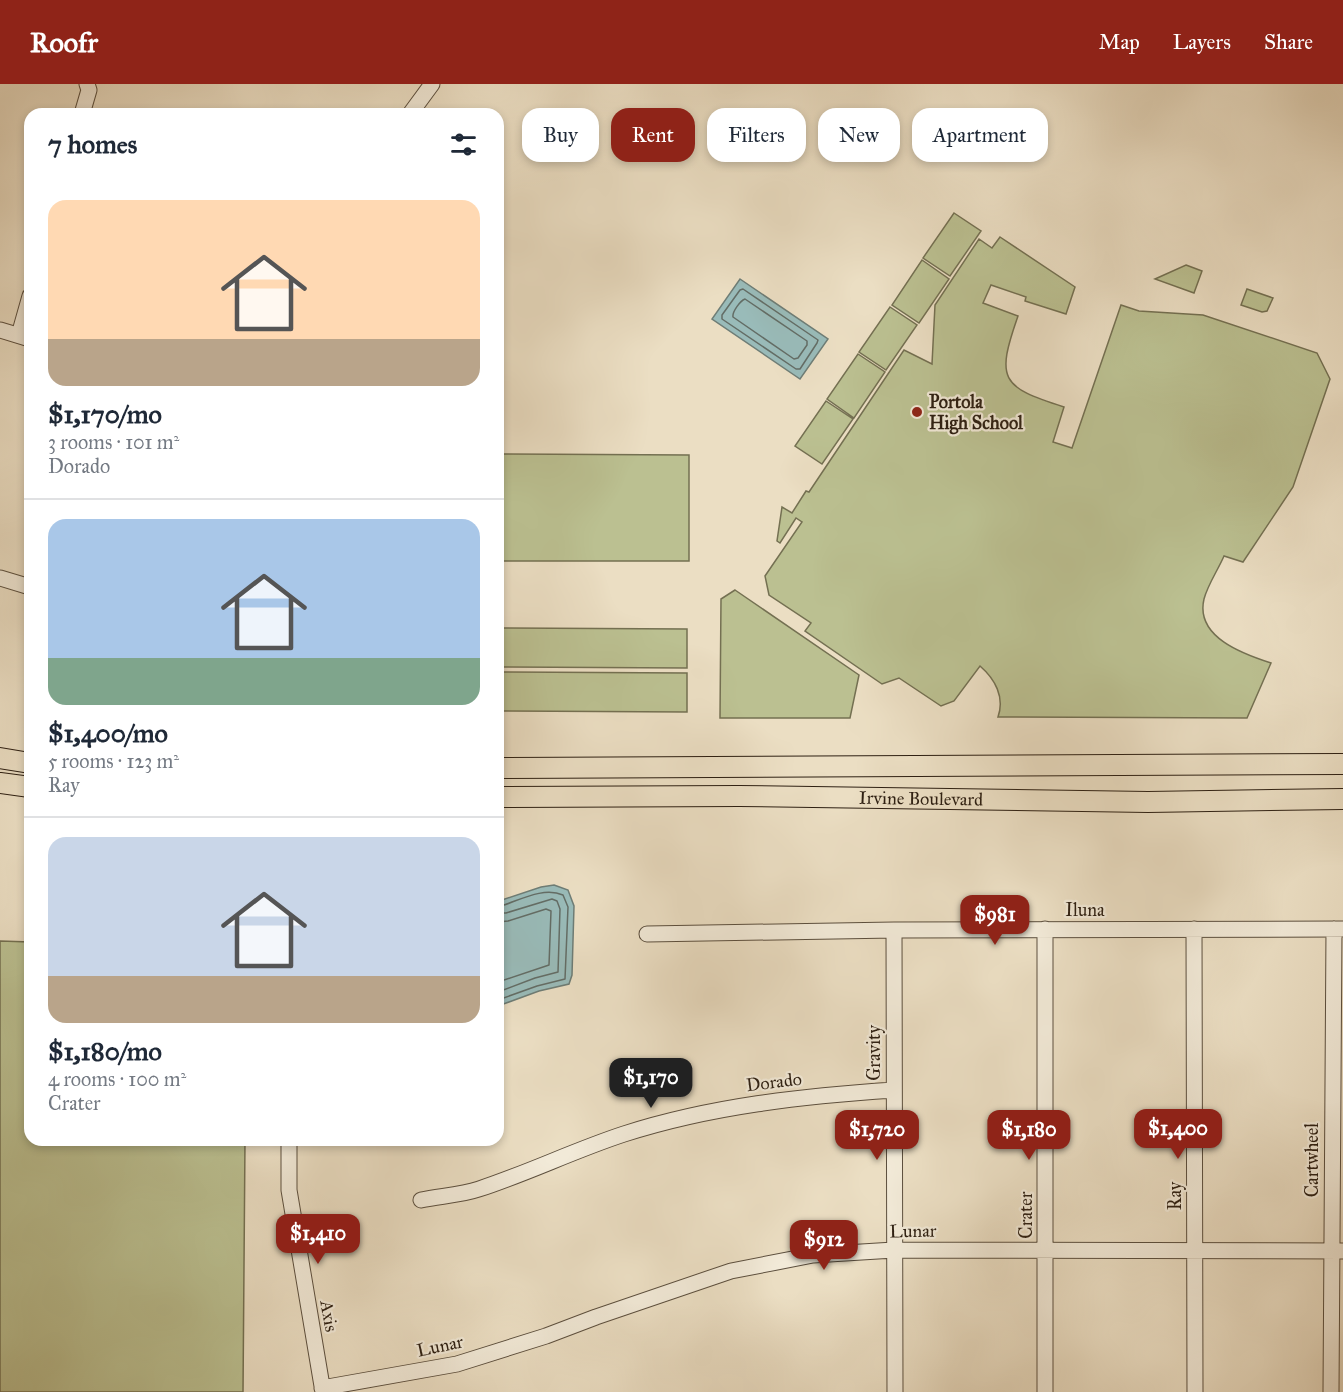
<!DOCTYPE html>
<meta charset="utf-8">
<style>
body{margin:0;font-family:"IM FELL Great Primer",serif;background:#f2f2f3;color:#1f2937;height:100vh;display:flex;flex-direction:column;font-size:22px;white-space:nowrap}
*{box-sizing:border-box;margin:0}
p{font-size:20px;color:#747a83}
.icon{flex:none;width:33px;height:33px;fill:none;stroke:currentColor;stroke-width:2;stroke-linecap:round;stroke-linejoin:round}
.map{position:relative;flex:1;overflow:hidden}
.panel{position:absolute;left:24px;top:24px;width:480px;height:1038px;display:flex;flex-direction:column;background:#fff;border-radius:18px;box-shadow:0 3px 9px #0003}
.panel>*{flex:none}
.guide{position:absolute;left:522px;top:24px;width:570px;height:54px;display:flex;gap:12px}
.price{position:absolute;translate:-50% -51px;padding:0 14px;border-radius:12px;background:#8f2418;color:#fff;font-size:20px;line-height:39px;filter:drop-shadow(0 2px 3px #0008)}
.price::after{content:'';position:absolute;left:50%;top:36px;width:18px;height:14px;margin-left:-9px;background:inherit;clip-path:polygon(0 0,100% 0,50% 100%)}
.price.on{background:#222;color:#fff}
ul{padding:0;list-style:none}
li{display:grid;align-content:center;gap:12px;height:318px;padding:0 24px}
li+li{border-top:2px solid #e0e1e3}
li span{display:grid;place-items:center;height:186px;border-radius:18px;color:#555}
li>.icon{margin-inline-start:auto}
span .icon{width:108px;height:108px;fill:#fffc;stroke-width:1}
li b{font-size:26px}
h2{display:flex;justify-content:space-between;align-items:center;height:72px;padding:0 24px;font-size:26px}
.tag{padding:0 21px;border-radius:18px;background:#fff;box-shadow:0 3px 9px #0003;font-size:21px;line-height:54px}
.tag.on{background:#8f2418;color:#fff}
header{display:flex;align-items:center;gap:36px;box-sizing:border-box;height:84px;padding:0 30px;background:#8f2418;color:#fff}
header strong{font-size:28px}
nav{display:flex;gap:33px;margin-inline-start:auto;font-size:21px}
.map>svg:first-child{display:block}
.green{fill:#bbc091;stroke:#747052;stroke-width:1.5}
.water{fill:#99bbb9;stroke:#6e7d76;stroke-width:1.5}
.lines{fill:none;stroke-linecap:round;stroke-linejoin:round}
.shore{stroke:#636d66;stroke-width:1.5}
.minor-casing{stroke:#5c4f3e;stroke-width:17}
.major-casing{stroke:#2d1f12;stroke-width:22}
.minor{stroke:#f2ead8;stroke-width:15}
.major{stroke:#ebdec3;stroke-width:20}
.poi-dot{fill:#8f2418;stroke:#f2ead8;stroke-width:2}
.labels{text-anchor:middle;stroke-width:4.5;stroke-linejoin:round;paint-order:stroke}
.poi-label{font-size:18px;font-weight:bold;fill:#2d1f12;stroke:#f2ead8;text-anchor:start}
.street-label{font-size:18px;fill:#2d1f12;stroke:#f2ead8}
</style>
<header>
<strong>Roofr</strong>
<nav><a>Map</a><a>Layers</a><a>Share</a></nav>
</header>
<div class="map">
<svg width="1343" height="1308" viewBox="0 0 1343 1308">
<rect width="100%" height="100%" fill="#ebdec3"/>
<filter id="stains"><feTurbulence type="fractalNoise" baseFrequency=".00333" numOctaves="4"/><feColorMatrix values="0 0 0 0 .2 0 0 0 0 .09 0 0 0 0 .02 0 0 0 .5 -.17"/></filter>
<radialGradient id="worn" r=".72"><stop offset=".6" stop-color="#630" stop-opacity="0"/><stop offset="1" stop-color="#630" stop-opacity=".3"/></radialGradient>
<path class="green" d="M954,129L981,147L950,192L923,174Z
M1000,153L1075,203L1066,230L1025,217L1026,213L991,201L983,219L1018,232C996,295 1000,303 1064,323L1053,358L1072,364L1121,221L1139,227L1203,231L1317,269L1330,295L1293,403L1243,478L1224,472C1218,486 1208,500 1204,515C1195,553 1243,570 1271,579L1247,634L998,633C1005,613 995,595 980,582L954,617L941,622L899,594L882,600L805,547L811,539L769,511L765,492L802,438L796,434L780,459L777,457L782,423L792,429L806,407L809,408L904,266L932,280L935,221L979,155L992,164Z
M922,176L949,195L919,239L892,221Z
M1186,181L1202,187L1194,209L1155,195Z
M1247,205L1273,214L1267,227L1262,228L1241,221Z
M890,223L917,241L886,286L859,268Z
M858,270L885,288L854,334L827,315Z
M826,317L853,335L822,380L795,362Z
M498,370L689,371V477H498Z
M735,506L859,591L850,634H720L721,515Z
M498,544L687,545V584L498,583Z
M498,588L687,589V628L498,627Z
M0,857L30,858V1056H245L243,1308H0Z"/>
<path class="water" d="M740,195L828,255L800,295L712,235Z
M554,801L568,806L574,822L572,891L569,900L539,907L498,922V815L502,816L541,803Z"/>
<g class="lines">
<path class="shore" d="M743,205L818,256L817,259L800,285H796L722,235V231L740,206Z
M745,215L807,257V261L798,274L794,275L733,233C732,228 740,217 745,215Z
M498,821H504C522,815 544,803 563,811L568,823L565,895L537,902L498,916
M498,829H506L552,815L557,817L560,825L558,888L535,894L498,908
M498,838L508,837L546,825L551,827L549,881L498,898"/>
<defs>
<path id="minor" d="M82,30L89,6L87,0
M410,30L432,0
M0,246L30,255
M19,251L30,212
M0,494L30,503
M1045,845V1308
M1194,845L1195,1308
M894,846L895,1308
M647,850L894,846L1343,845
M289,1056V1106L323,1308
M421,1116C440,1112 461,1111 479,1105C528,1089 575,1066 624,1050C711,1022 803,1012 894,1006
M322,1304L457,1280L546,1252L596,1233L731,1187L813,1171L894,1166L1343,1167
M1331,1308L1334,845"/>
<g id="major">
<path d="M0,674L30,679"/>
<path d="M498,684L1343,680"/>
<path d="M0,699L30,703"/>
<path id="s1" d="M498,713L739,712L1148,718L1343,715"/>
</g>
</defs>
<use href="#minor" class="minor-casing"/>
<use href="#major" class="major-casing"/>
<use href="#minor" class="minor"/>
<use href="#major" class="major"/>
</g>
<circle class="poi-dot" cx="917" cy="328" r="6"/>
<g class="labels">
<g class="poi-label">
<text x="929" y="324">Portola<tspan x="929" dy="21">High School</tspan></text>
</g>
<g class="street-label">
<text dy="6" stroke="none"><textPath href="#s1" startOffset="423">Irvine Boulevard</textPath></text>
<text x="1085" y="832">Iluna</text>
<text transform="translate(874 969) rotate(-90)" y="6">Gravity</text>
<text transform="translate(774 998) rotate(-7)" y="6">Dorado</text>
<text transform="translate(1312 1076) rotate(-90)" y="6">Cartwheel</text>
<text transform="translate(1175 1112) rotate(-90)" y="6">Ray</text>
<text transform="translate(1026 1131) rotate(-90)" y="6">Crater</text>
<text transform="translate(913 1147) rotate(-1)" y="6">Lunar</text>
<text transform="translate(329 1232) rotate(80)" y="6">Axis</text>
<text transform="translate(440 1262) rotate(-12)" y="6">Lunar</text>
</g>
</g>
<rect width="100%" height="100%" filter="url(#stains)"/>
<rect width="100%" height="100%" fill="url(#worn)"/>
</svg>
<b class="price" style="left:995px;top:862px">$981</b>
<b class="price on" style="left:651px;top:1025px">$1,170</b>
<b class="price" style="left:1178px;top:1076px">$1,400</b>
<b class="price" style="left:877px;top:1077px">$1,720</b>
<b class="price" style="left:1029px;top:1077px">$1,180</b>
<b class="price" style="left:318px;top:1181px">$1,410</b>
<b class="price" style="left:824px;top:1187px">$912</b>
<div class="guide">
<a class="tag">Buy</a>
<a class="tag on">Rent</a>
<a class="tag">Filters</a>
<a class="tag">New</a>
<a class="tag">Apartment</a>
</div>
<section class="panel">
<h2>7 homes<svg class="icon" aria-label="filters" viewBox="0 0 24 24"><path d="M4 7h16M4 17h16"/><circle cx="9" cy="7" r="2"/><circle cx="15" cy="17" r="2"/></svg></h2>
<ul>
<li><span style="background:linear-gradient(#ffd9b3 75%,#b9a48a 0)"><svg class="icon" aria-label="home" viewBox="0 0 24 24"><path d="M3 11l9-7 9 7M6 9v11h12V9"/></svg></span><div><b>$1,170/mo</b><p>3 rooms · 101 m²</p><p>Dorado</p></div></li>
<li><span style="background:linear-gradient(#a9c7e8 75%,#7fa58c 0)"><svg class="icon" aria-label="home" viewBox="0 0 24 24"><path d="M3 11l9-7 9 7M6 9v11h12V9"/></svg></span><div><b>$1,400/mo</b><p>5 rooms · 123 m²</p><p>Ray</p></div></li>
<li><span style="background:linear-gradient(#c9d6e8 75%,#b9a48a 0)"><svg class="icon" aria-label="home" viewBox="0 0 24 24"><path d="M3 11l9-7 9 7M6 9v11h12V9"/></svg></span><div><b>$1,180/mo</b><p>4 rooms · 100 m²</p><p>Crater</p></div></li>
</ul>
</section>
</div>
